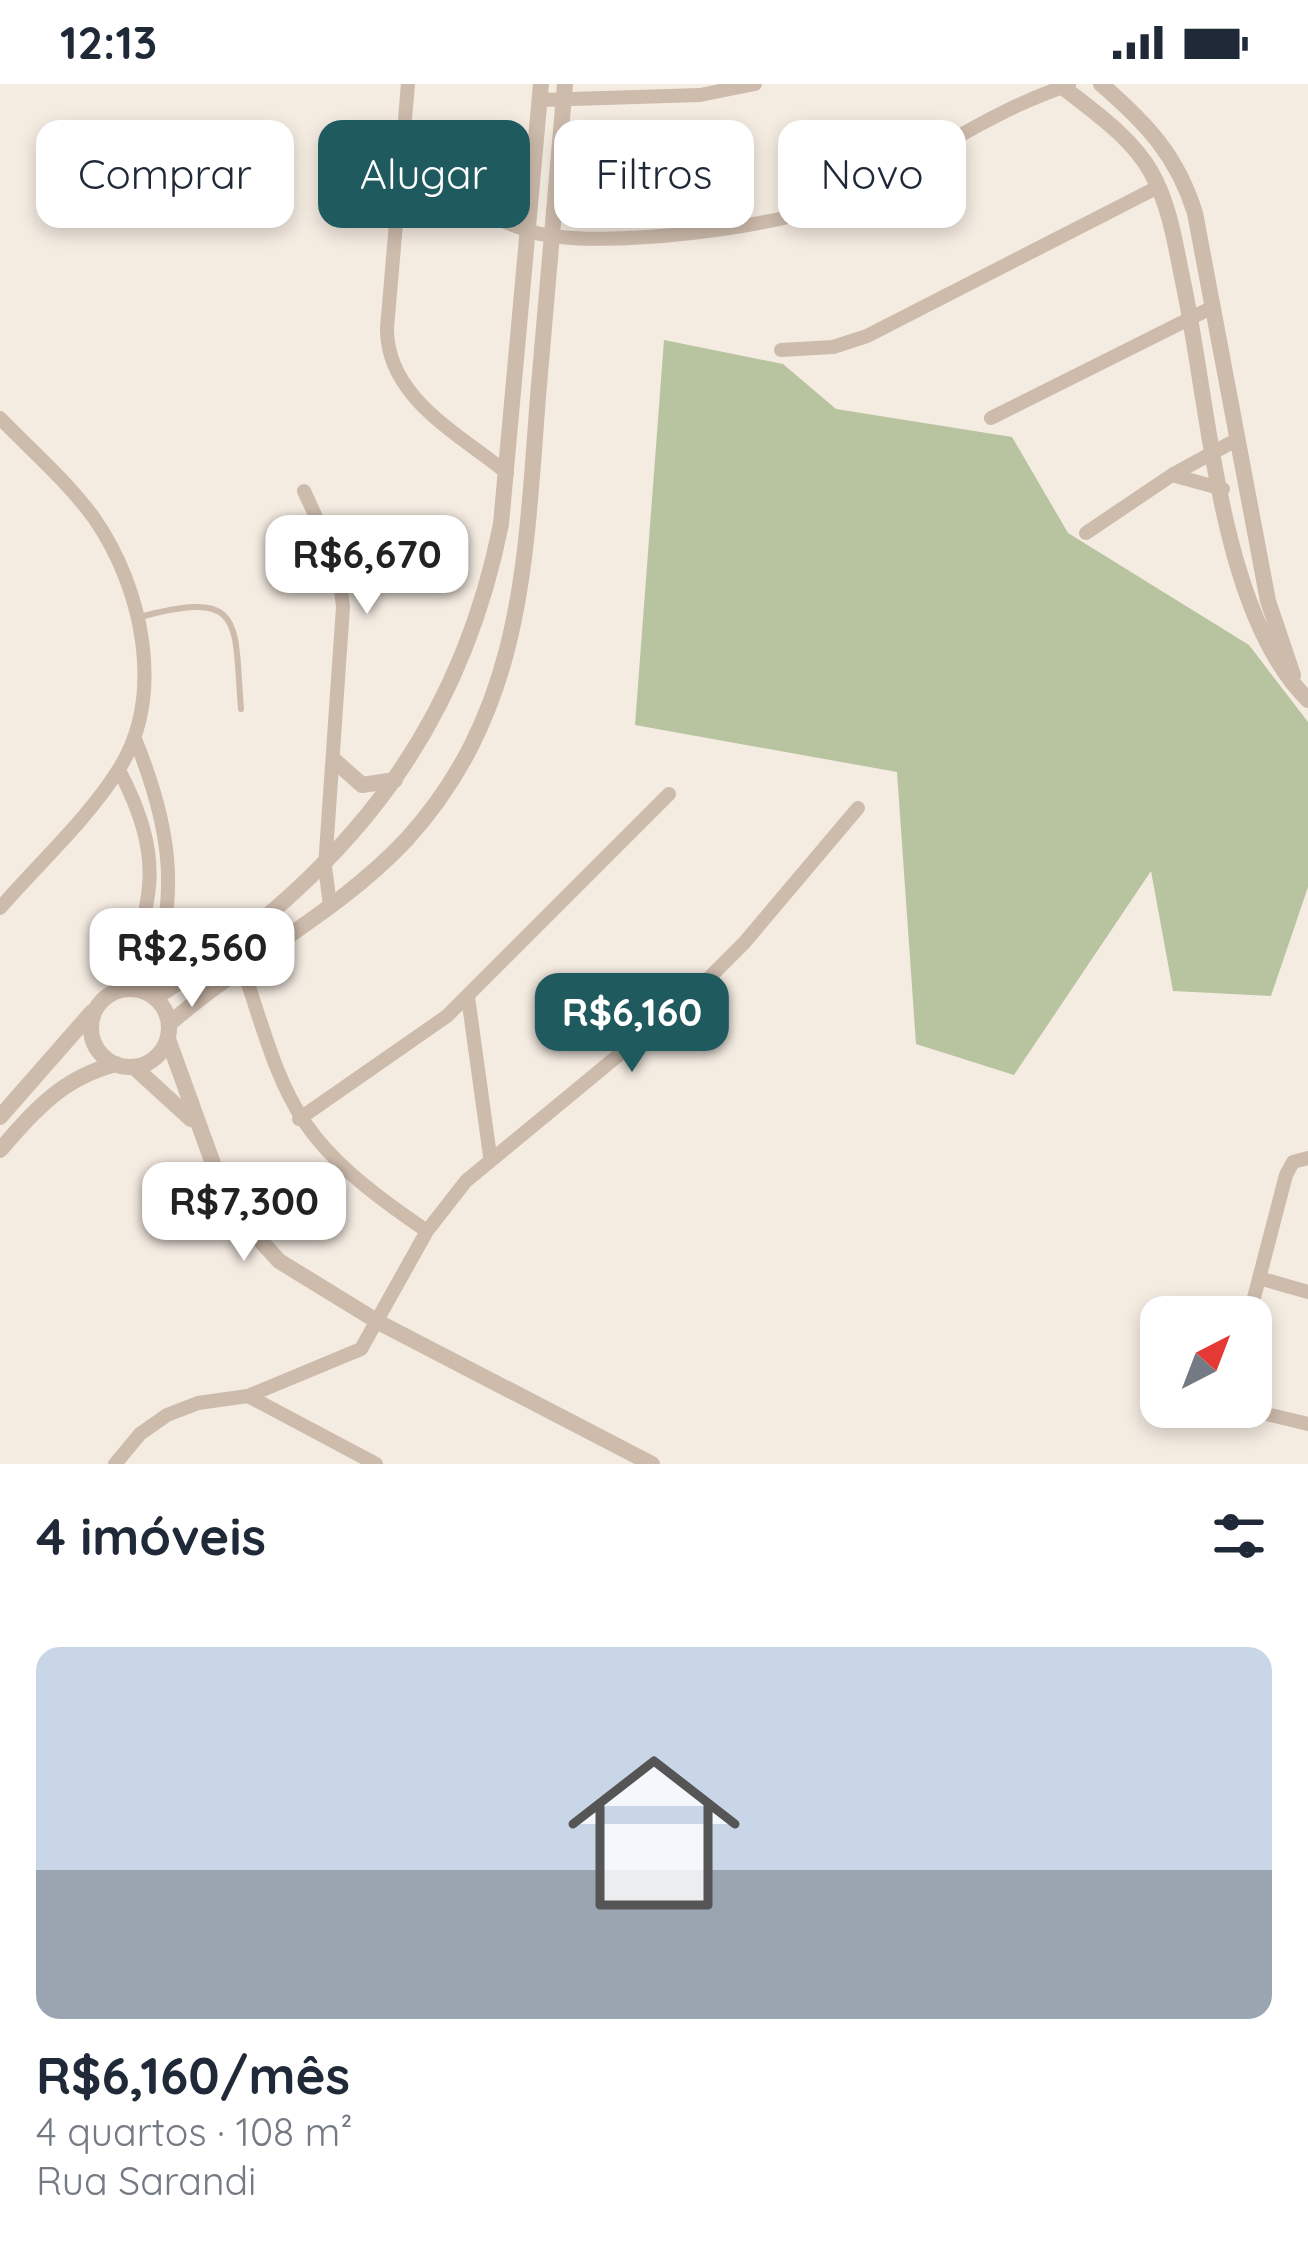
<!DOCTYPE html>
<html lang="pt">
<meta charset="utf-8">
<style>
body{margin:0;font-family:Quicksand,sans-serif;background:#f6f6f7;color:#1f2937;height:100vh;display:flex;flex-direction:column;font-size:45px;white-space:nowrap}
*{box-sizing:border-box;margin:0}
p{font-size:39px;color:#747a83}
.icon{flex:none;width:66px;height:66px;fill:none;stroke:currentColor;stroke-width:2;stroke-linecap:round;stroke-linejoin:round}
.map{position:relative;height:1380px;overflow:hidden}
.panel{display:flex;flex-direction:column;background:#fff;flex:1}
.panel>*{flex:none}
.guide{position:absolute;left:36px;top:36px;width:1236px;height:108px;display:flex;gap:24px}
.needle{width:78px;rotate:42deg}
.fabs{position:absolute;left:1140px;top:1212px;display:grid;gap:24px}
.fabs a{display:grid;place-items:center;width:132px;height:132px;border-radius:24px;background:#fff;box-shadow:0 6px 18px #0003;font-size:60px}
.price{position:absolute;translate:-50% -102px;padding:0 27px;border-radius:24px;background:#fff;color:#222;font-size:39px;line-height:78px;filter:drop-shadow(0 3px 6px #0008)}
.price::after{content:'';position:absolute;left:50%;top:72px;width:36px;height:27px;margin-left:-18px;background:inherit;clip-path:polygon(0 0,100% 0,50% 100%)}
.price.current{background:#1f5a5e;color:#fff}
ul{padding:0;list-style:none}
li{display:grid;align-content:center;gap:24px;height:636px;padding:0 36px}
li span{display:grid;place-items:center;height:372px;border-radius:24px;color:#555}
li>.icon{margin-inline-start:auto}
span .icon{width:216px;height:216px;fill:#fffc;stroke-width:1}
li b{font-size:51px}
h2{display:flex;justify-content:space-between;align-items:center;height:144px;padding:0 36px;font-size:51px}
.tag{padding:0 42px;border-radius:24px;background:#fff;box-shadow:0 6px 18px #0003;font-size:42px;line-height:108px}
.tag.current{background:#1f5a5e;color:#fff}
.status{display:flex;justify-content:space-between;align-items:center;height:84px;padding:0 60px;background:#fff;direction:ltr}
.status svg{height:33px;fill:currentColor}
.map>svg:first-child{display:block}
.green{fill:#b8c4a0}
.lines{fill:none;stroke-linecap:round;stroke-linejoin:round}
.service{stroke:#cdbbac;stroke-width:6}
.minor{stroke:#cdbbac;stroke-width:14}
.tertiary{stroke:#cdbbac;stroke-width:16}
</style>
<div class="status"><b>12:13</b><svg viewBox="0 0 49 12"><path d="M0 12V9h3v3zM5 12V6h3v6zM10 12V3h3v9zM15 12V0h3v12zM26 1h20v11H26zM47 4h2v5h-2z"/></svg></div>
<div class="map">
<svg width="1308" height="1380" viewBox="0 0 1308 1380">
<rect width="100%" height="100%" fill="#f4ebe1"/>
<path class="green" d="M664,256L783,280L836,325L1012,353L1068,449L1249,561L1308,638V803L1271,912L1173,907L1151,787L1014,991L916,960L897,688L635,641Z"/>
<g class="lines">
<path class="service" d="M140,533C245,505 234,536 241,625"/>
<path class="minor" d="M408,0L387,244C386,313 459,350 507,389
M540,16L700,11L755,0
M345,52C403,81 472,130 533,148C595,167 789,143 848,114C922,77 991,26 1069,1
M781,266L833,263L867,252L1158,103
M0,334C31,366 68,398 94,434C142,503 166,610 119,685C87,736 39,779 0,824
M991,334L1213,223
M1172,391L1223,405
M304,407L338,481L343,523L325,783L330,821
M1086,449L1172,391L1236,356
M135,655C174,751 178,812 150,910
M235,860C287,1015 283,1050 427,1147
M113,909C156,822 165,774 119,686
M468,913L490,1072
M299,1035L447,932L669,710
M1259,1194L1308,1208
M1249,1233L1286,1091L1293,1078L1308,1074
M248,1312L376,1380
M1237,1323L1308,1340
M115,1380L140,1350L167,1331L198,1319L248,1312L361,1265L427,1147L466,1097L695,908L744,859L858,724"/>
<path class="tertiary" d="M1059,0C1090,25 1131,52 1151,88C1169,119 1175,158 1182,193C1209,314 1218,528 1308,616
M1101,0C1146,39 1177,71 1195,129L1268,517L1293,591
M334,676L362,701L395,696
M91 944a39 39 0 1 1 78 0a39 39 0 1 1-78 0Z
M155,914C337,797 458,657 501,440L541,0
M169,940C245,874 338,829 407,755C527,622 525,469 539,301C548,200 557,100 565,0
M168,955L220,1099L234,1127L279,1177L380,1239L652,1380
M134,983L191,1035
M0,1033L92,928
M0,1066C36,1025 62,994 116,980"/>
</g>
</svg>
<div class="fabs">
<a><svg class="needle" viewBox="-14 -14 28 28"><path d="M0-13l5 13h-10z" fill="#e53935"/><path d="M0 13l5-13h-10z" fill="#747a83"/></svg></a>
</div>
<b class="price" style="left:367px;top:533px">R$6,670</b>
<b class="price" style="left:192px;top:926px">R$2,560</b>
<b class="price current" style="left:632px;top:991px">R$6,160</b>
<b class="price" style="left:244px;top:1180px">R$7,300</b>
<div class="guide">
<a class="tag">Comprar</a>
<a class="tag current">Alugar</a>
<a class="tag">Filtros</a>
<a class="tag">Novo</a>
</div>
</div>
<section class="panel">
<h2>4 imóveis<svg class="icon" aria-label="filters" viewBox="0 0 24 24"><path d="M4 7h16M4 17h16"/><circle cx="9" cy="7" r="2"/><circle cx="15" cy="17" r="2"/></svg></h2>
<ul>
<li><span style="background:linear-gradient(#c9d6e8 60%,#9aa5b1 0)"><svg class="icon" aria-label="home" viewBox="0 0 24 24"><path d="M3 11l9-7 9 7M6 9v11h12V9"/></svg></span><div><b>R$6,160/mês</b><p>4 quartos · 108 m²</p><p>Rua Sarandi</p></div></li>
</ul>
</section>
